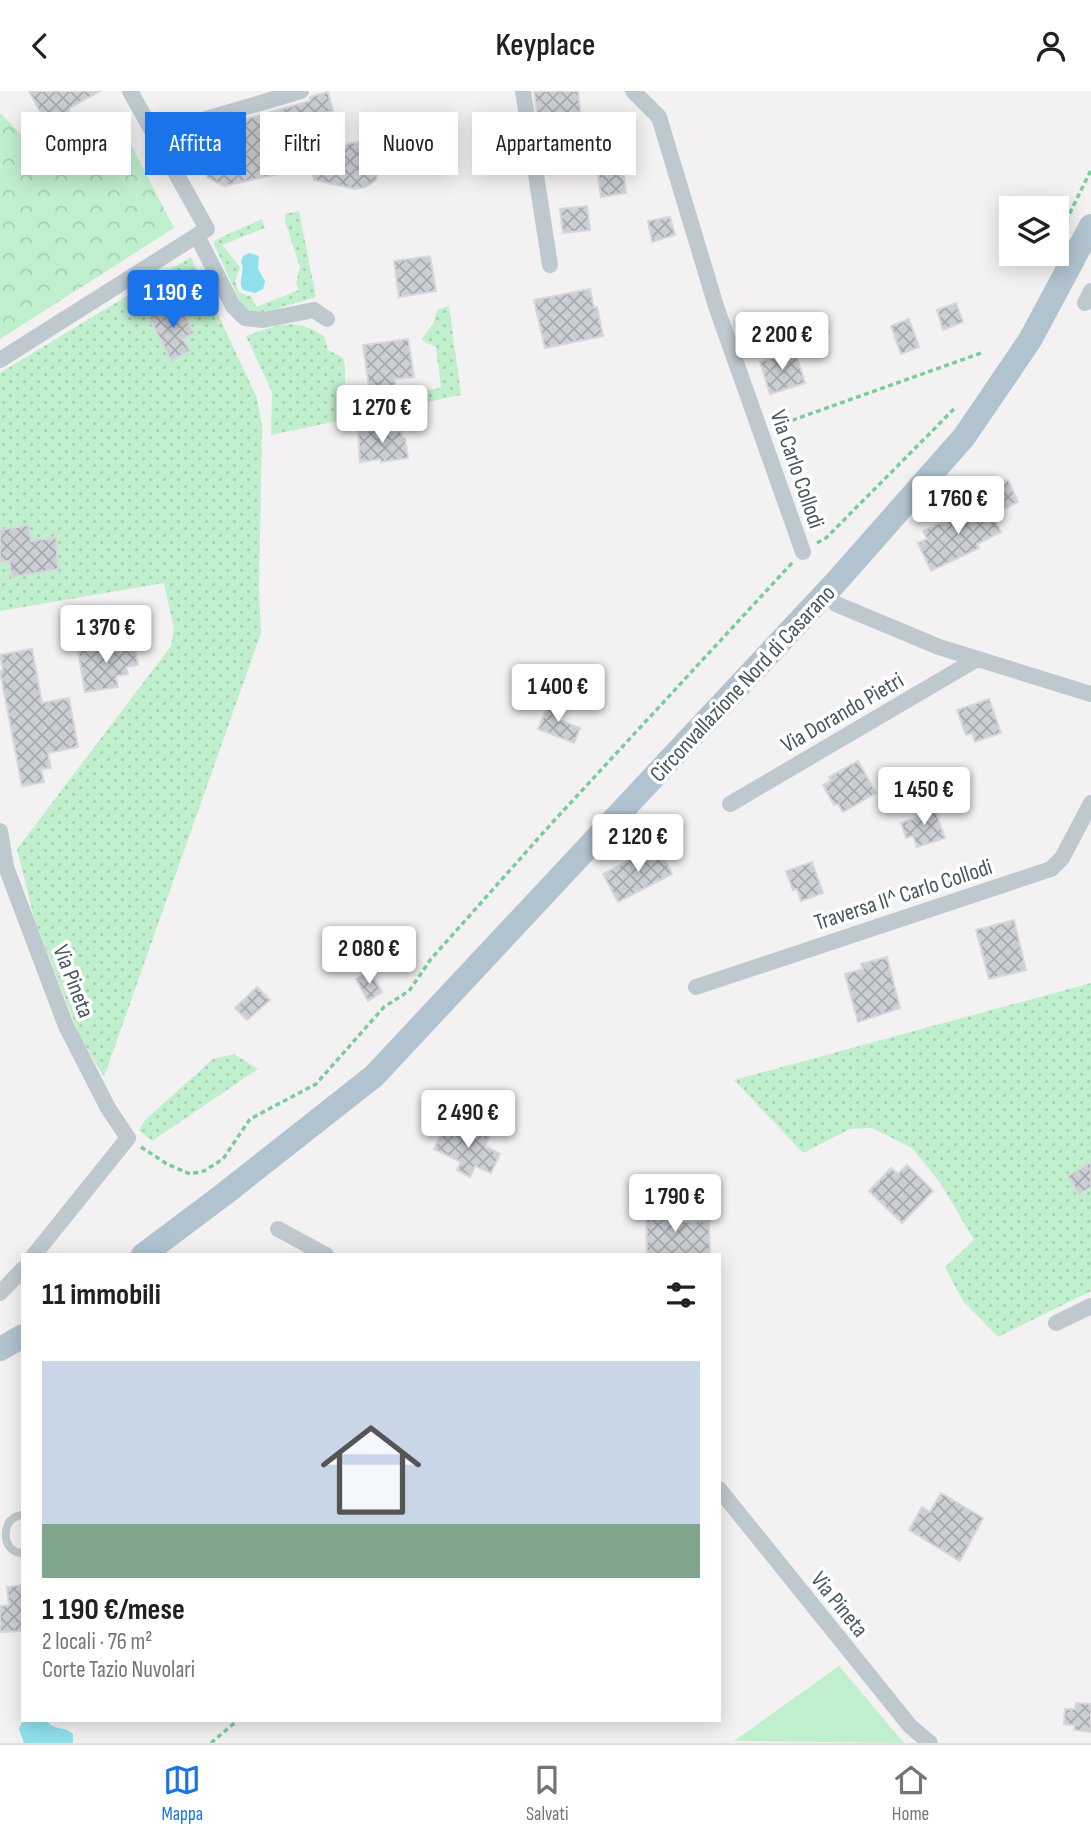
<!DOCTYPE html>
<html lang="it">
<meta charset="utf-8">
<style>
body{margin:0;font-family:"Sofia Sans Condensed",sans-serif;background:#f6f6f6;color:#202124;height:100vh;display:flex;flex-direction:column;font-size:26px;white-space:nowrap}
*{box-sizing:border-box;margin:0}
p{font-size:23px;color:#757577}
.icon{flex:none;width:38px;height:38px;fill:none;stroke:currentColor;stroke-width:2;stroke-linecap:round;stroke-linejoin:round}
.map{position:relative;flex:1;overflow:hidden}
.side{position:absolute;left:21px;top:1162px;width:700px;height:469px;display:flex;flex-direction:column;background:#fff;border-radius:0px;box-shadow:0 4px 18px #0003}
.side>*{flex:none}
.hud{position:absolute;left:21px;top:21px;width:700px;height:63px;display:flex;gap:14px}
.tools{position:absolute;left:999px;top:105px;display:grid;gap:14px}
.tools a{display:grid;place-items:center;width:70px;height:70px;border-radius:0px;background:#fff;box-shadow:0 4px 18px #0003;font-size:35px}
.price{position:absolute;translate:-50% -60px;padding:0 16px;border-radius:7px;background:#fff;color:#222;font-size:23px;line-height:46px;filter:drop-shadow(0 2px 4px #0008)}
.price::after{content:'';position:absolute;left:50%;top:42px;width:21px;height:16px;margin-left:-10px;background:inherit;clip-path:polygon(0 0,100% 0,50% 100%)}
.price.active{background:#1a73e8;color:#fff}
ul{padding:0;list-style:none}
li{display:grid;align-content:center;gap:14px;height:371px;padding:0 21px}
li span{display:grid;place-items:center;height:217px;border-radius:0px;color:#555}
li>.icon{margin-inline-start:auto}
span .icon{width:126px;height:126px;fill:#fffc;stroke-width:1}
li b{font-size:30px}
h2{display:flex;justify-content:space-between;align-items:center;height:84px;padding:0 21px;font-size:30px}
.tag{padding:0 24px;border-radius:0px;background:#fff;box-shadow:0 4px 18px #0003;font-size:24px;line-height:63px}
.tag.active{background:#1a73e8;color:#fff}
header{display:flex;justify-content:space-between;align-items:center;height:91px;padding:0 21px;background:#fff;font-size:32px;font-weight:600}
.tab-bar{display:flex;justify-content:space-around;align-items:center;height:98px;border-top:2px solid #e0e0e0;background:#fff;font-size:19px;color:#757577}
.tab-bar a{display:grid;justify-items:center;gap:4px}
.tab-bar .active{color:#1a73e8}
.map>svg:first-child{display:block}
.grass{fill:#c0efce}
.forest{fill:url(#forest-crowns)}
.garden{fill:url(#garden-dots)}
.water{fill:#8ee1ec}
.building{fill:url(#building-cross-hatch);stroke:#d5d7dc;stroke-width:2}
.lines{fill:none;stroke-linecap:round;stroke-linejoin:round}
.path{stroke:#78cd9b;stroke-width:3.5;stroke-dasharray:5 3.5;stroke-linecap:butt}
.service{stroke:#bec9cf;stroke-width:8}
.minor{stroke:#bec9cf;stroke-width:16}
.primary{stroke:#b1c3cf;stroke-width:24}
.labels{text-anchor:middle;stroke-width:7;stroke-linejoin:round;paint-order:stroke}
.street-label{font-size:23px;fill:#48565e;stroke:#fff}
</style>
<header><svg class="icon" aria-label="back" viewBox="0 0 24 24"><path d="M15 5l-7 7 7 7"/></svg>Keyplace<svg class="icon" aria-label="person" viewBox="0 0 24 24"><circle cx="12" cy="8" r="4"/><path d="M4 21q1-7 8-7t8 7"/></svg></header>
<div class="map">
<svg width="1091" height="1652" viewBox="0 0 1091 1652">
<defs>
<pattern id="forest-crowns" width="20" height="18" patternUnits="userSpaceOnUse" patternTransform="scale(1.75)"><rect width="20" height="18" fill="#c0efce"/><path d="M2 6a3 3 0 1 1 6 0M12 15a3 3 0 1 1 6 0" fill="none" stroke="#a6cfb3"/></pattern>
<pattern id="garden-dots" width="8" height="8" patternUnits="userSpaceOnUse" patternTransform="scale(1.75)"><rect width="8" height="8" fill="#c0efce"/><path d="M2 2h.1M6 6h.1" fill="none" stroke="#a6cfb3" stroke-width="1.8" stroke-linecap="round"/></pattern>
<pattern id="building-cross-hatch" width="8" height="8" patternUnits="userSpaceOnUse" patternTransform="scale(1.75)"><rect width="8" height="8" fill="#cbced3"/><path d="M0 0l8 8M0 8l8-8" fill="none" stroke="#a7aaae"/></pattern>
</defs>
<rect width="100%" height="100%" fill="#f3f1f1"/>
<path class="grass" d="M839,1575L904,1652L734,1650Z"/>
<path class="forest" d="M0,22L41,63L115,23L174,137L0,248Z"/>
<path class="garden" d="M299,120L316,206L260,223L248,219L241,213L214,153L215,149L262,128L265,137L222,154L240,176L235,190L239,201L248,205L251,204L256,216L299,199L296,192L300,176L285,130V123Z
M191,166L257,307L262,335L259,500L261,542L104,986L80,946L34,827L17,758L171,555L174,538L164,492L0,520V282Z
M449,215L461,304L271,344L272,301L246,245C278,234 293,225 324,245L328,259L343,267C347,276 344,291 345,303H361L364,312L377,316L385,312L389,305L441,297L436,256L421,249L433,233L437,219Z
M1091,892V1200L998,1246L963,1210L945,1176L974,1149L941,1093L912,1057L872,1037L850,1038L803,1062L734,989Z
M234,963L258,978L152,1050L139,1039L145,1029L213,968Z"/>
<path class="water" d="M249,162L259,165L258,178L265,190L263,198L255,202L243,199C237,188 246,181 241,171L243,165Z
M23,1629H46C55,1641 63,1634 73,1643V1652H24L19,1638Z"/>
<path class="building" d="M29,0H100L70,17L69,20L75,30L52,43Z
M534,0H578L581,27L570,29L571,33L539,38Z
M328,1L333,20L314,25L324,67L350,52L361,51L370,55L378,63L380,75L376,89L366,96L355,98L314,89L311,76L224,95L208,87L185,45L310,10V6Z
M621,65L626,102L601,106L596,69Z
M587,115L590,139L563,142L560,118Z
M670,126L675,144L652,151L648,130Z
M430,165L436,200L399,206L394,170Z
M590,198L594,217L597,216L603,245L545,257L534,209Z
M178,211L194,242L183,248L190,260L171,270L149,226Z
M956,212L963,231L943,239L937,219Z
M823,225L829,242L805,250L799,232Z
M909,228L919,256L901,263L891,235Z
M408,248L414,286L394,288L396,299L370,303L363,254Z
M795,260L805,292L770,303L760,271Z
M389,336L390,342L401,340L402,347H405L408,367L381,371L380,368L360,371L358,341Z
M1008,389L1018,411L1004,418L994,396Z
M986,410L1001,441L977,453L979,457L931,480L918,452L927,448L923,440Z
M28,434L31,450L56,446L58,478L12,486L9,470L0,471V439Z
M133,548L138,574L126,576L128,583L116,585L118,596L85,601L78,560Z
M32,558L42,612L69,607L78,656L48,662L51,677L41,678L44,691L22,695L0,580L3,579L0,564Z
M989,608L1001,642L975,651L972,642L966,644L957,619Z
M550,610L564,616L559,629L580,637L574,652L538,638Z
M858,670L876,702L843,721L838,713L834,714L823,694L831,690L829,686Z
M933,714L945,747L917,756L913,745L906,747L901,732L919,726L916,720Z
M658,754L672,783L618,811L603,783Z
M812,771L823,802L801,810L797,798L793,799L786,780Z
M1014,829L1026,879L989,888L976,839Z
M887,866L900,917L858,931L845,883L863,878L861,873Z
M370,880L382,901L368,910L356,888Z
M257,896L270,909L247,929L235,917Z
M479,1034L492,1040L485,1055L500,1063L491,1082L475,1075L470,1086L457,1079L461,1071L434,1058L444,1036L471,1049Z
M1091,1071V1096L1079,1103L1068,1085Z
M907,1074L933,1100L902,1132L869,1100L891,1077L898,1083Z
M671,1113V1131L709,1130L710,1164H647L646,1114Z
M941,1402L983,1427L960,1470L909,1439L922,1416L930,1421Z
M23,1494V1540L0,1541V1515L9,1514L7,1496Z
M1076,1612L1091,1613V1641L1074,1639L1075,1634L1064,1633L1065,1618H1075Z"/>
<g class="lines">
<path class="path" d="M1066,130L1091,79
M776,335L984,261
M817,452L826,447L956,316
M141,1056L167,1073L190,1083L204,1080L223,1068L250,1028L316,993L384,916L409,900L431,868L551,733L792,472
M211,1652L238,1629"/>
<path class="service" d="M23,1424C0,1424 0,1463 23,1462"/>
<path class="minor" d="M523,0L550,174
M633,0L659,26L716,215L803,461
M155,43L301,0
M197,145L233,215L245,227L263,229L314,219L327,228
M1085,212L1091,200
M0,269L207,138L130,0
M836,513L939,556L1091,603
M730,713L977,568
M0,740L6,776L66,935L108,1017L128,1047L34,1164
M696,896L1051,778L1062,767L1091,712
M278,1138L326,1164
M0,1202L23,1178
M1056,1232L1091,1215
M719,1398L910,1635L930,1652"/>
<path class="primary" d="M143,1164L223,1104L374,985L836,491L964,346L1030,249L1091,135
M0,1258L23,1245"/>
</g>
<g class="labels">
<g class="street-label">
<text transform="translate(798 378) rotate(71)" y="8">Via Carlo Collodi</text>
<text transform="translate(742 592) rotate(-47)" y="8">Circonvallazione Nord di Casarano</text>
<text transform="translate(842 621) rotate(-30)" y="8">Via Dorando Pietri</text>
<text transform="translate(903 803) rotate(-18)" y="8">Traversa II^ Carlo Collodi</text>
<text transform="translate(74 890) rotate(69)" y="8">Via Pineta</text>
<text transform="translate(840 1513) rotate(51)" y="8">Via Pineta</text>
</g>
</g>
</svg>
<div class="tools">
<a><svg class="icon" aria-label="layers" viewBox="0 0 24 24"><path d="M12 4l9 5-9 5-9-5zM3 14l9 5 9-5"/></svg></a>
</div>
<b class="price active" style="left:173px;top:239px">1 190 €</b>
<b class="price" style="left:782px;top:281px">2 200 €</b>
<b class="price" style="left:382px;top:354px">1 270 €</b>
<b class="price" style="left:958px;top:445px">1 760 €</b>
<b class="price" style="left:106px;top:574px">1 370 €</b>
<b class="price" style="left:558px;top:633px">1 400 €</b>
<b class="price" style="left:924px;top:736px">1 450 €</b>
<b class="price" style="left:638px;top:783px">2 120 €</b>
<b class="price" style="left:369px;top:895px">2 080 €</b>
<b class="price" style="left:468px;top:1059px">2 490 €</b>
<b class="price" style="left:675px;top:1143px">1 790 €</b>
<div class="hud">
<a class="tag">Compra</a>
<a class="tag active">Affitta</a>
<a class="tag">Filtri</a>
<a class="tag">Nuovo</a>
<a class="tag">Appartamento</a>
</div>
<section class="side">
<h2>11 immobili<svg class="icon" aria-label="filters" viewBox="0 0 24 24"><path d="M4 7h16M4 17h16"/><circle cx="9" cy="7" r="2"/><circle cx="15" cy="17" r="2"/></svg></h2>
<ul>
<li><span style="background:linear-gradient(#c9d6e8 75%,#7fa58c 0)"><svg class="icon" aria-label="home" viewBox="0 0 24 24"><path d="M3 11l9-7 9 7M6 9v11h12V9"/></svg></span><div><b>1 190 €/mese</b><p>2 locali · 76 m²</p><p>Corte Tazio Nuvolari</p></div></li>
</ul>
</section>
</div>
<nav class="tab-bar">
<a class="active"><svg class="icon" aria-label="map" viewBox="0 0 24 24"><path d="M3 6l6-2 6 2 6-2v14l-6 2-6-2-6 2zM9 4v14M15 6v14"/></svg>Mappa</a>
<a><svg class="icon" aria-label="saved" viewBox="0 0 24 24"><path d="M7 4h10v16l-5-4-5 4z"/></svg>Salvati</a>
<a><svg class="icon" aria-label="home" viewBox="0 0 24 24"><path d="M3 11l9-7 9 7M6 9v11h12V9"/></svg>Home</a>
</nav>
